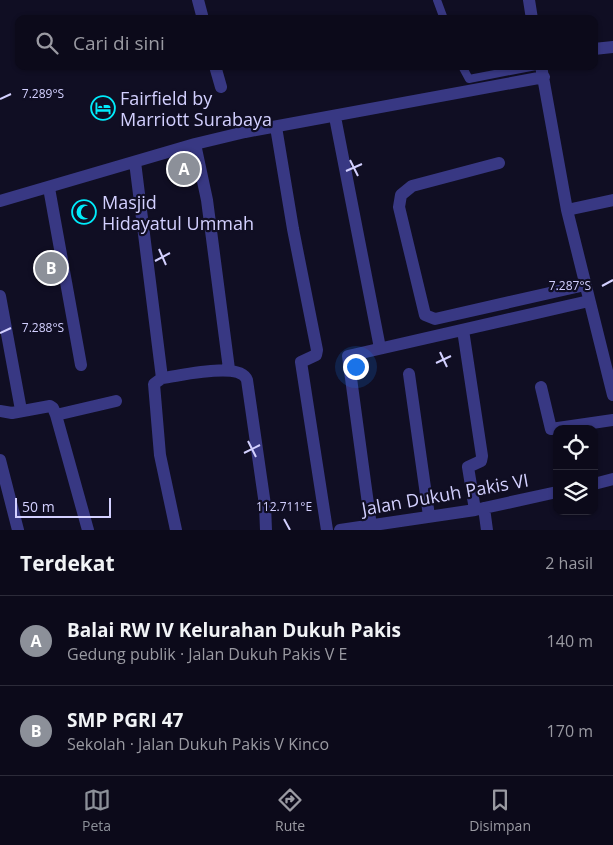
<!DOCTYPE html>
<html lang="id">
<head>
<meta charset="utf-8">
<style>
  body { margin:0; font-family:"Open Sans",sans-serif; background:#1a1827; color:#f1f3f6 }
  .controls { position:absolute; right:15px; bottom:15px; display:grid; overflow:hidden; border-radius:10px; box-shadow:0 1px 4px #0004 }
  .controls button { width:45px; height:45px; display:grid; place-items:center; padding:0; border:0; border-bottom:1px solid #2c2b39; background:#0c0a1a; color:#f1f3f6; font:25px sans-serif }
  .scale { position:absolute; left:15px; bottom:12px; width:96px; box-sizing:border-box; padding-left:5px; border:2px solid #d3d0ff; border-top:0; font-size:14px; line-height:18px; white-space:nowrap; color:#d3d0ff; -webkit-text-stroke:4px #100e23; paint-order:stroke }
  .you { position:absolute; left:355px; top:366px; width:18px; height:18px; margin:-12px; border:4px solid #fff; border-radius:50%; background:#1a73e8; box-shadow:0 0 0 8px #1a73e833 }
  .badge { display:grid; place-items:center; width:32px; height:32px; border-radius:50%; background:#8c9099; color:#fff; font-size:16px; font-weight:700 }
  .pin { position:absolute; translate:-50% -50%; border:2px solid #fff; box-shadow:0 1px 5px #0006 }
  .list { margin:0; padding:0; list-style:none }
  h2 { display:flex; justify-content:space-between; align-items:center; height:65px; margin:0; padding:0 20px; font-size:21px }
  h2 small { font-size:16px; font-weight:400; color:#9a9aa2 }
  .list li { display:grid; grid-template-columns:32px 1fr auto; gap:15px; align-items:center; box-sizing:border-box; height:90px; padding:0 20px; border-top:1px solid #2c2b39 }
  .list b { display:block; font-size:19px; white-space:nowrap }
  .list p { margin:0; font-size:16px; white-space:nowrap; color:#9a9aa2 }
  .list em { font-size:16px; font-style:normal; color:#9a9aa2 }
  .icon { flex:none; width:28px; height:28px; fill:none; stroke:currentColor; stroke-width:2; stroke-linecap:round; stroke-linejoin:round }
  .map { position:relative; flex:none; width:613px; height:530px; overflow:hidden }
  .search { position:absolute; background:#0c0a1a; box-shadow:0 1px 4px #0004; left:15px; right:15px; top:15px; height:55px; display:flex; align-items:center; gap:12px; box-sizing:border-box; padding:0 18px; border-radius:10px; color:#9a9aa2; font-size:19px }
  .sheet { height:245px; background:#0c0a1a }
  nav { display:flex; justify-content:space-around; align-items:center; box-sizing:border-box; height:70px; border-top:1px solid #2c2b39; background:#0c0a1a; font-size:14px; color:#9a9aa2 }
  nav a { display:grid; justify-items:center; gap:2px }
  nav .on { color:#8c9099 }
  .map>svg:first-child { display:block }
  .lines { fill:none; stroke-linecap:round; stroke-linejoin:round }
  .service { stroke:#383883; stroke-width:8 }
  .minor { stroke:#383883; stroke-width:12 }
  .ticks { fill:none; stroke:#d3d0ff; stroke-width:2 }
  .labels { text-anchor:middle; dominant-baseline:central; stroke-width:4.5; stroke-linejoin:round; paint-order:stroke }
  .poi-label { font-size:18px; fill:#d3d0ff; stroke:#100e23; text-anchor:start }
  .street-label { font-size:18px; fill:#d3d0ff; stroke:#100e23 }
  .ticks-label { font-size:12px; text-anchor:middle; fill:#d3d0ff; stroke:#100e23; stroke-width:4.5; stroke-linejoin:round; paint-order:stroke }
</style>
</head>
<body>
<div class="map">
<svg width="613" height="530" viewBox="0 0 613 530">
  <rect width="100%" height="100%" fill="#100e23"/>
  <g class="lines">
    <path class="service" d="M 437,0 L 444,19
      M 462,66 L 469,79 L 536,66"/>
    <path class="minor" d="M 198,0 L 203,19
      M 529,0 L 532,19
      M 594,49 L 613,47
      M 215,66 L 221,87
      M 541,66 L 567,210 L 613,395
      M 335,117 L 380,348
      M 276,127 L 293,229 L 317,350 L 316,355 L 301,362 L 327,530
      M 195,144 L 207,200 L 229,369
      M 135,162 L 162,378
      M 499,163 L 412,186 L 401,195 L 399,207 L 425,315 L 435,319 L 585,285
      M 49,188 L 81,365
      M 0,201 L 195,144 L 245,132 L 544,77
      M 567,210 L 613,200
      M 0,296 L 21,410
      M 463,330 L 482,456 L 481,461 L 468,467 L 475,510
      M 409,374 L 429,516
      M 541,387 L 551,429 L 613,420
      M 0,411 L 12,413 L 50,406 L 53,408 L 56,415 L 116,401
      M 56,415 L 88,530
      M 0,460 L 18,530
      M 594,484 L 613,479
      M 484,508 L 487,530
      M 371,526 L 348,356 L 589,301
      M 176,530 L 160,455 L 154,384 L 162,378 C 180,376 240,361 247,380 L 265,505 L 266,530
      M 340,530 L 475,510 L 557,492"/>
  </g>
  <path class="ticks" d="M 0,99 L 11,94M 350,160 L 358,176M 346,171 L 362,164M 159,249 L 166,265M 155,261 L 170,253M 602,286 L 613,280M 0,333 L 11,328M 440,352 L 447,367M 436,363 L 451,356M 248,441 L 256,457M 244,453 L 260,445M 284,519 L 290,530"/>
  <defs>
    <g id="hotel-ring" transform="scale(1.25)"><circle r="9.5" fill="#100e23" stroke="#00ecfb" stroke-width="1.5"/><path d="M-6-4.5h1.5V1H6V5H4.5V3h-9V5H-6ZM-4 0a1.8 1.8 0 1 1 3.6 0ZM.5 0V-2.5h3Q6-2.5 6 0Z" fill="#00ecfb"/></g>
    <g id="mosque-ring" transform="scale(1.25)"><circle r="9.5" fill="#100e23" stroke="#00ecfb" stroke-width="1.5"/><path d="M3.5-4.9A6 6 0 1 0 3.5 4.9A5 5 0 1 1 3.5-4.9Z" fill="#00ecfb"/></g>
  </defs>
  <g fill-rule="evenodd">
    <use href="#hotel-ring" x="103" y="108"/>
    <use href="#mosque-ring" x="84" y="212"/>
  </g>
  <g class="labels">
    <g class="poi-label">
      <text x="120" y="98">Fairfield by<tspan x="120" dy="21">Marriott Surabaya</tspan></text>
      <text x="102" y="202">Masjid<tspan x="102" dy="21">Hidayatul Ummah</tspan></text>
    </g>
    <g class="street-label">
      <text transform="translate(445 494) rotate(-10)">Jalan Dukuh Pakis VI</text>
    </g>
  </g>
  <g class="ticks-label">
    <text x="43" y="98">7.289°S</text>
    <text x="570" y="290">7.287°S</text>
    <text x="43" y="332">7.288°S</text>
    <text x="284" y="511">112.711°E</text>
  </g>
</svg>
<div class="controls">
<button><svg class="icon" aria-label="locate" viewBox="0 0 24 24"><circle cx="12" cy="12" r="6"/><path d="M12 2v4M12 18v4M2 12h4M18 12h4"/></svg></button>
<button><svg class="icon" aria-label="layers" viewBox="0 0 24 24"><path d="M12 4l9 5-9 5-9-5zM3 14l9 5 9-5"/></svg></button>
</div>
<div class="scale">50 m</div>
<div class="you"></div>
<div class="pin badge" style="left:184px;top:169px">A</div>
<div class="pin badge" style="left:51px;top:268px">B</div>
<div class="search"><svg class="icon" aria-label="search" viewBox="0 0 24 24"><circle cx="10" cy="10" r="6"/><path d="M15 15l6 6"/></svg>Cari di sini</div>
</div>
<section class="sheet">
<h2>Terdekat<small>2 hasil</small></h2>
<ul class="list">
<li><span class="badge">A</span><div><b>Balai RW IV Kelurahan Dukuh Pakis</b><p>Gedung publik · Jalan Dukuh Pakis V E</p></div><em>140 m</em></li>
<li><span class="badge">B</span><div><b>SMP PGRI 47</b><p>Sekolah · Jalan Dukuh Pakis V Kinco</p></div><em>170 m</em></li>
</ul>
</section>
<nav>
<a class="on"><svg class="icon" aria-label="map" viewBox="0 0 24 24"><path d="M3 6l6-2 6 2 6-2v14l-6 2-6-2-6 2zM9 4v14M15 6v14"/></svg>Peta</a>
<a><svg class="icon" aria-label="directions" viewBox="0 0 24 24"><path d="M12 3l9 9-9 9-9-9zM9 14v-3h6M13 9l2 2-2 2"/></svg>Rute</a>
<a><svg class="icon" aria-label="saved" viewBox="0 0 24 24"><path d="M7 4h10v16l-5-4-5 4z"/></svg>Disimpan</a>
</nav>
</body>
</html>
